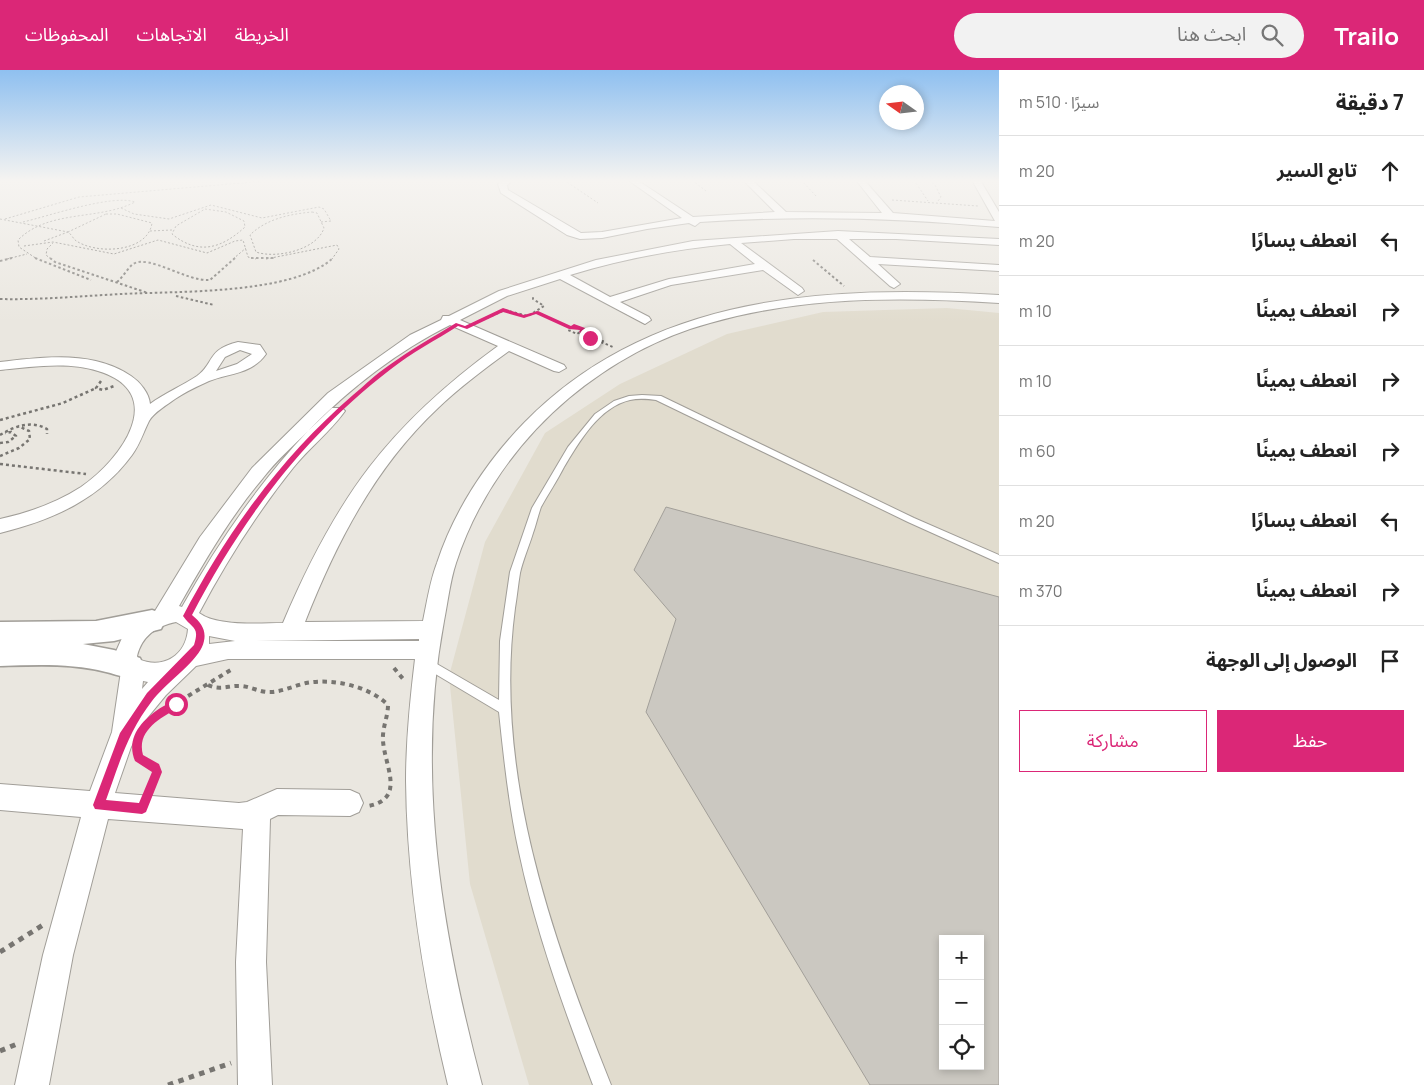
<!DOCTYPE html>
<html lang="ar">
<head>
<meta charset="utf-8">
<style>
  body { margin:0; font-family:Manrope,"Noto Sans Arabic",sans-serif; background:#f2f2f2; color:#222; direction:rtl }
  .controls { position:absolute; right:15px; bottom:15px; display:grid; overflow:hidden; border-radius:0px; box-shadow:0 2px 8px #0003 }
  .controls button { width:45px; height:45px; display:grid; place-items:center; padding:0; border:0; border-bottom:1px solid #e0e0e0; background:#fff; color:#222; font:25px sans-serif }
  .compass { position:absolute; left:879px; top:15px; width:45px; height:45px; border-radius:50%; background:#fff; box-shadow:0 2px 8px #0003; rotate:284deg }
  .stop { position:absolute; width:15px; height:15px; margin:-11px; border:4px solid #db2777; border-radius:50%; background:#fff }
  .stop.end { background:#db2777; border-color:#fff; box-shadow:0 1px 5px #0008 }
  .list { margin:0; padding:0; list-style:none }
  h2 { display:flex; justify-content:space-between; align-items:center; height:65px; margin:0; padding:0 20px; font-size:21px }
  h2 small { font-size:16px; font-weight:400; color:#767676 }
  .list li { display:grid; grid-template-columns:32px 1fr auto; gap:15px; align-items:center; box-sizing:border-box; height:70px; padding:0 20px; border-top:1px solid #e0e0e0 }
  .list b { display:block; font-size:19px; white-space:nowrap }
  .list em { font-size:16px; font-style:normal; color:#767676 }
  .actions { display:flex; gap:10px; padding:15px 20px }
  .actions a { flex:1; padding:11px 0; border:1px solid #db2777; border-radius:0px; text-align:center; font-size:18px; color:#db2777 }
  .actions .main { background:#db2777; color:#fff }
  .icon { flex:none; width:28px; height:28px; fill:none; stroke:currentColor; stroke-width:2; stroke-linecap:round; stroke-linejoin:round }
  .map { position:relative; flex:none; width:999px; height:1015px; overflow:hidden; direction:ltr }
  header { display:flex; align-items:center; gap:30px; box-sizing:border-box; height:70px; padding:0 25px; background:#db2777; color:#fff }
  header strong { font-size:24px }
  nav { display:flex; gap:28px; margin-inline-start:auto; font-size:18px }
  .search { width:350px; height:45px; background:#f2f2f2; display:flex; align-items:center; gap:12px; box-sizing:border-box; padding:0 18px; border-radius:28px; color:#767676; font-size:19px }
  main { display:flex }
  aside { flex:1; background:#fff }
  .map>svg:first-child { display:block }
  .built { fill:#e1dcce; fill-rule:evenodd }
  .building { fill:#cbc8c1; stroke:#a29f99; fill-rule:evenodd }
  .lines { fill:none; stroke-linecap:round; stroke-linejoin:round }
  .service-casing { stroke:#a19e98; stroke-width:2 }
  .minor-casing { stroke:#a19e98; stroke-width:2 }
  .tertiary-casing { stroke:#a19e98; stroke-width:3 }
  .path-far4 { stroke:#777571; stroke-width:1; stroke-dasharray:2 2; stroke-linecap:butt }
  .path-far3 { stroke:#777571; stroke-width:2; stroke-dasharray:2.5 2.5; stroke-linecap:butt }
  .path-far2 { stroke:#777571; stroke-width:2.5; stroke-dasharray:3 3; stroke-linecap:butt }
  .path-far1 { stroke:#777571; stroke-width:4; stroke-dasharray:4.5 4.5; stroke-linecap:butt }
  .path { stroke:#777571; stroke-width:5; stroke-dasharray:5.5 5.5; stroke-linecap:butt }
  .service { fill:#fff; fill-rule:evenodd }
  .minor { fill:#fff; fill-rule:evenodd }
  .tertiary { fill:#fff; fill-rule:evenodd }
  .route { fill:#db2777 }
</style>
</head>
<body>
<header>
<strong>Trailo</strong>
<div class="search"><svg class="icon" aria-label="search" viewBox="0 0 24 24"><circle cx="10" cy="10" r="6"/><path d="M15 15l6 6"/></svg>ابحث هنا</div>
<nav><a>الخريطة</a><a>الاتجاهات</a><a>المحفوظات</a></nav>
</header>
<main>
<aside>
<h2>7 دقيقة<small>سيرًا · 510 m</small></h2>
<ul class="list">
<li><svg class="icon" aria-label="ahead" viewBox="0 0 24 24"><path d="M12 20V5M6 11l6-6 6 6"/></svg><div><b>تابع السير</b></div><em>20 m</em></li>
<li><svg class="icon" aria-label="left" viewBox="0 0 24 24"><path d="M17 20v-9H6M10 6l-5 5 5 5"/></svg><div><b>انعطف يسارًا</b></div><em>20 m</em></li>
<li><svg class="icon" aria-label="right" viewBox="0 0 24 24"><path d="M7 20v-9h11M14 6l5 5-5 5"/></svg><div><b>انعطف يمينًا</b></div><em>10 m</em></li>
<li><svg class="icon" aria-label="right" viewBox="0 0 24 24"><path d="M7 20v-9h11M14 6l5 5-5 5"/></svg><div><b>انعطف يمينًا</b></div><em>10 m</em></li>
<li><svg class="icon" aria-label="right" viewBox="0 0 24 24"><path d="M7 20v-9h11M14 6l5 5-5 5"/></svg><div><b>انعطف يمينًا</b></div><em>60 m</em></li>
<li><svg class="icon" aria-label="left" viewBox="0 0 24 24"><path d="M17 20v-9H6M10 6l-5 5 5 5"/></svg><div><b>انعطف يسارًا</b></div><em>20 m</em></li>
<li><svg class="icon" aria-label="right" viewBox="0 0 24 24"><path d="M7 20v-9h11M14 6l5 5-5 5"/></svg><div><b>انعطف يمينًا</b></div><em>370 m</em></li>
<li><svg class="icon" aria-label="arrive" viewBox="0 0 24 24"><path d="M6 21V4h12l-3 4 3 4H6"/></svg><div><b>الوصول إلى الوجهة</b></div></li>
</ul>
<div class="actions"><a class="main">حفظ</a><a>مشاركة</a></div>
</aside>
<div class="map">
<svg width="999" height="1015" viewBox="0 0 999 1015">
  <rect width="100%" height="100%" fill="#eae7e0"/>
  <path class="built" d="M 947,238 L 999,243 L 999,1015 L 529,1015 L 470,814 L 449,606 L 485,472 L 545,363 L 620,314 L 727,264 L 823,242 ZM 943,869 L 980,869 L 980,996 L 943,996 Z"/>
  <path class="building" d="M 666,437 L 999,527 L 999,1015 L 870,1015 L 646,642 L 676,549 L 634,500 ZM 943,869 L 980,869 L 980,996 L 943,996 Z"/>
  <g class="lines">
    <g class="service-casing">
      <path id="service" d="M 642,325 L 661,326 L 914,448 L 999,485 L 999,493 L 908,452 L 656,330 C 648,329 639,328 630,330 C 599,337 579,372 564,397 C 557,411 548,424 541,437 C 538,445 536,455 533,463 C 529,476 523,490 520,503 C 518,515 517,526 515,538 C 493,702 551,865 611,1015 L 593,1015 C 564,939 536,862 519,782 C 509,736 504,690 499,642 L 422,596 L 420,593 L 422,590 L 426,588 L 430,590 L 499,630 L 500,571 L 510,502 L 532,438 L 568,377 L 595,344 L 614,331 L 629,326 Z"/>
    </g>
    <g class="minor-casing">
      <path id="minor" d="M 503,110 L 513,110 L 507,115 L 508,120 L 581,163 L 602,162 L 682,148 L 628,110 L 637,110 L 693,147 L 775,142 L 743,110 L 752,110 L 786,142 L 882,143 L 856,110 L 864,110 L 893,143 L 995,151 L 972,110 L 980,110 L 999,142 L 999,157 C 899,148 800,145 700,152 L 695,156 L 689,153 L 647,159 L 602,168 L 580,169 L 567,165 L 501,123 L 498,114 Z
        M 838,161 L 999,169 L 999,175 L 896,169 L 849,169 L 870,187 L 999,195 L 999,201 L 878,194 L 900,214 L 894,218 L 890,216 L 837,169 L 794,169 L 741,173 L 802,218 L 804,221 L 798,225 L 763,200 L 671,215 L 620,232 L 649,247 L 651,250 L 645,254 L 560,209 L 507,226 L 460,250 L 564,295 L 566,298 L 559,302 L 554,301 L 509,281 C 484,299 460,317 438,338 C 375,397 336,473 305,552 L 423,551 C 427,532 430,511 437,493 C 454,441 486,392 524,353 C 651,223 829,215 999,225 L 999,233 C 902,227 804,226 710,253 C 658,267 610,294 569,328 C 518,371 477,428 456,493 C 450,511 448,531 444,551 C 415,706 442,864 482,1015 L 448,1015 C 424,915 407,814 406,711 C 406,670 410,630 415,589 L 228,589 L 196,596 L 166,625 L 143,653 L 131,677 L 115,723 L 239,733 L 247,732 L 277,719 L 350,720 L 359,724 L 363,733 L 359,742 L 350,746 L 278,745 L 270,749 L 266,892 L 272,1015 L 238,1015 L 236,892 L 243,759 L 108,749 L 73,885 L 49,1015 L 15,1015 L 43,885 L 81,747 L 0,740 L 0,714 L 90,721 L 112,662 L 121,601 L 114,586 L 126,559 L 136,550 L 155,541 L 200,467 L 252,398 L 328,323 L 410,265 L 441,250 L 443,246 L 449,246 L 499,221 L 596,190 L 693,171 ZM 730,174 L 755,194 L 669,209 L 610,227 L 570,205 C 622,189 676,179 730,174 ZM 450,255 L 498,276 C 388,356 336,428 283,553 C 260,553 218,557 199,543 C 226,492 257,443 293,398 C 309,378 330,362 345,341 L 342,338 L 332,338 L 309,360 C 350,318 398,281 450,255 ZM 308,361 C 258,414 218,473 182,537 L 179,536 C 204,492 230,447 263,408 C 276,391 293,376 308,361 ZM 176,552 L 188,559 C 186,585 164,600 138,589 L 137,586 C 142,566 156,556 176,552 ZM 209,566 L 235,571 L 209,574 ZM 419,569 L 419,571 L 256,571 ZM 143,611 L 148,612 L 142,619 Z
        M 238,272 L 260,275 L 266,284 C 252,304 230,303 209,311 C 198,316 185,322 175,329 C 168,334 153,343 149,351 C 143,363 140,374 132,385 C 99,430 52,450 0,463 L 0,449 C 28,443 56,433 81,417 C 121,390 170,323 98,301 C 67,291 32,297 0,300 L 0,292 C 43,287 93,280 131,306 C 140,312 149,323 150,334 C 165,323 182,316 197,306 C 215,293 206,280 238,272 ZM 240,280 L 252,284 L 237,294 L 216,301 L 225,287 Z"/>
    </g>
    <g class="tertiary-casing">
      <path id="tertiary" d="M 152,540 L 161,543 L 165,551 L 161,559 L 114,571 L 83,574 L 114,580 L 140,588 L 144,597 L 140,606 C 127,610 119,605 106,602 C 71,593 35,595 0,596 L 0,552 L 96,551 Z"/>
    </g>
    <path class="path-far4" d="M 564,110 L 598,133
      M 692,110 L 706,121
      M 801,110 L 816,126
      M 914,110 L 928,131
      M 929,110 L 935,115 L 941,127 L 938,131
      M 892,130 L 978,136
      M 121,138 L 134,144 L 169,149 L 211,135 L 262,148 L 319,137 L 324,139 L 331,151 L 321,152
      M 205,139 L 226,142 L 244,151 L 245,157 C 222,178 199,186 172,164 L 176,156 Z
      M 312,142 L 317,143 L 324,158 C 317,180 276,189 256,182 L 250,165 C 266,149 290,144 312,142 Z
      M 106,144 L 117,144 L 152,153 C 148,183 95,185 75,170 C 73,168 71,164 68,162 Z
      M 0,149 L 68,162
      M 5,149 L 79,127 L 276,110
      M 23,152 C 49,146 112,124 135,132 C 98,151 49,139 18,170 L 19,177 L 37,189
      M 150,161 L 172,160
      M 44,171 L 68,162
      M 24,176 L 53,172 L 114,184 L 158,170 L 207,183 L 235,171 L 243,170 L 248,187 L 256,189
      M 7,189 L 27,184
      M 51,189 L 46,185 L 47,179 L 53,173
      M 233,189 L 246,178
      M 266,189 L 337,175 L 339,179 L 332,189"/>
    <path class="path-far3" d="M 35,188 L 91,210
      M 50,188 L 55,192 L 148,223
      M 251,188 L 274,188
      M 813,190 L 844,216
      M 0,191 L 12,188
      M 117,212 C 123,207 127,199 133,194 C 149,184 187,212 210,210 L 235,188
      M 176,226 L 214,235
      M 0,229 C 41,230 81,226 122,224 C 175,221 293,225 333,188
      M 536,242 L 571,258
      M 482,250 L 505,240 L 528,246 L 544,236 L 533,229 L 533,226
      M 573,256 L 583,260 L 577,264 L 568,260 Z
      M 594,266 L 603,270 L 603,271 L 599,272 L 590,268 Z
      M 601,272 L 613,277"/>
    <path class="path-far2" d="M 101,311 L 96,318 L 103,320 L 114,316
      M 0,350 L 63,333 L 96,318
      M 0,365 C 15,356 31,350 47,359 L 47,364
      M 0,373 L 8,372 L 16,366 L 11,362 L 5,363
      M 0,386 L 19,378 L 30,369 L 29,361 L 18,356
      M 0,394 L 86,404"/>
    <path class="path-far1" d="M 394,598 L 404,610
      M 208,615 C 220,621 229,615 242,616 C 252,617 261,623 272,622 C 283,621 294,616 306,613 C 332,608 369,616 388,635 C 388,647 382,658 383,671 C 385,697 406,729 368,736
      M 165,640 L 234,598
      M 137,682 L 139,688 L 156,698 L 157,702 L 150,719"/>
    <path class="path" d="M 0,882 L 43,855
      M 0,981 L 17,974
      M 168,1015 L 231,993"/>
    <use href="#service" class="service"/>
    <use href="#minor" class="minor"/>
    <use href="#tertiary" class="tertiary"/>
  </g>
  <linearGradient id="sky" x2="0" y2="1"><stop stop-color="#8fc0f0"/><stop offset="0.44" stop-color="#f6f4f1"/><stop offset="1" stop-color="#f6f4f1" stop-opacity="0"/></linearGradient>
  <rect width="999" height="252" fill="url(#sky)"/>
  <path class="route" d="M 503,238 L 524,245 L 538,241 L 571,256 L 574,254 L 585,258 L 584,261 L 594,266 L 588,269 L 579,262 L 580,260 L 569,259 L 536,244 L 524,248 L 503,242 L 467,259 L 458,256 C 436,270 411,283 391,299 C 305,365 242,449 192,545 C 203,554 208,563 202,577 C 195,593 164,615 152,631 C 128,662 119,694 106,730 L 139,733 L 152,702 L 135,691 C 125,667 143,649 162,637 C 168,634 173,629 180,631 L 180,637 C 162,647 136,660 143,685 L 159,694 L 162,702 L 146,742 L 142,744 L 95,739 L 93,735 L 120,663 L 147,623 L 194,575 C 200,556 192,559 183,546 C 227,462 281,387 353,325 C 365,315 376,304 388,296 C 410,280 433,267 456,253 L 465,256 Z"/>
</svg>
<div class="controls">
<button>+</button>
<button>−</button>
<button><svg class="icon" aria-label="locate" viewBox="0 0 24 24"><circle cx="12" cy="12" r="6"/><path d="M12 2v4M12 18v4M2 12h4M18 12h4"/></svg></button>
</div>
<svg class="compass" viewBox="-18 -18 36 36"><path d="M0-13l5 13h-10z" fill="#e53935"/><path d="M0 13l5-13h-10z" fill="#767676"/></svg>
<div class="stop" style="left:176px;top:634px"></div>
<div class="stop end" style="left:590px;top:268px"></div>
</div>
</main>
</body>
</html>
